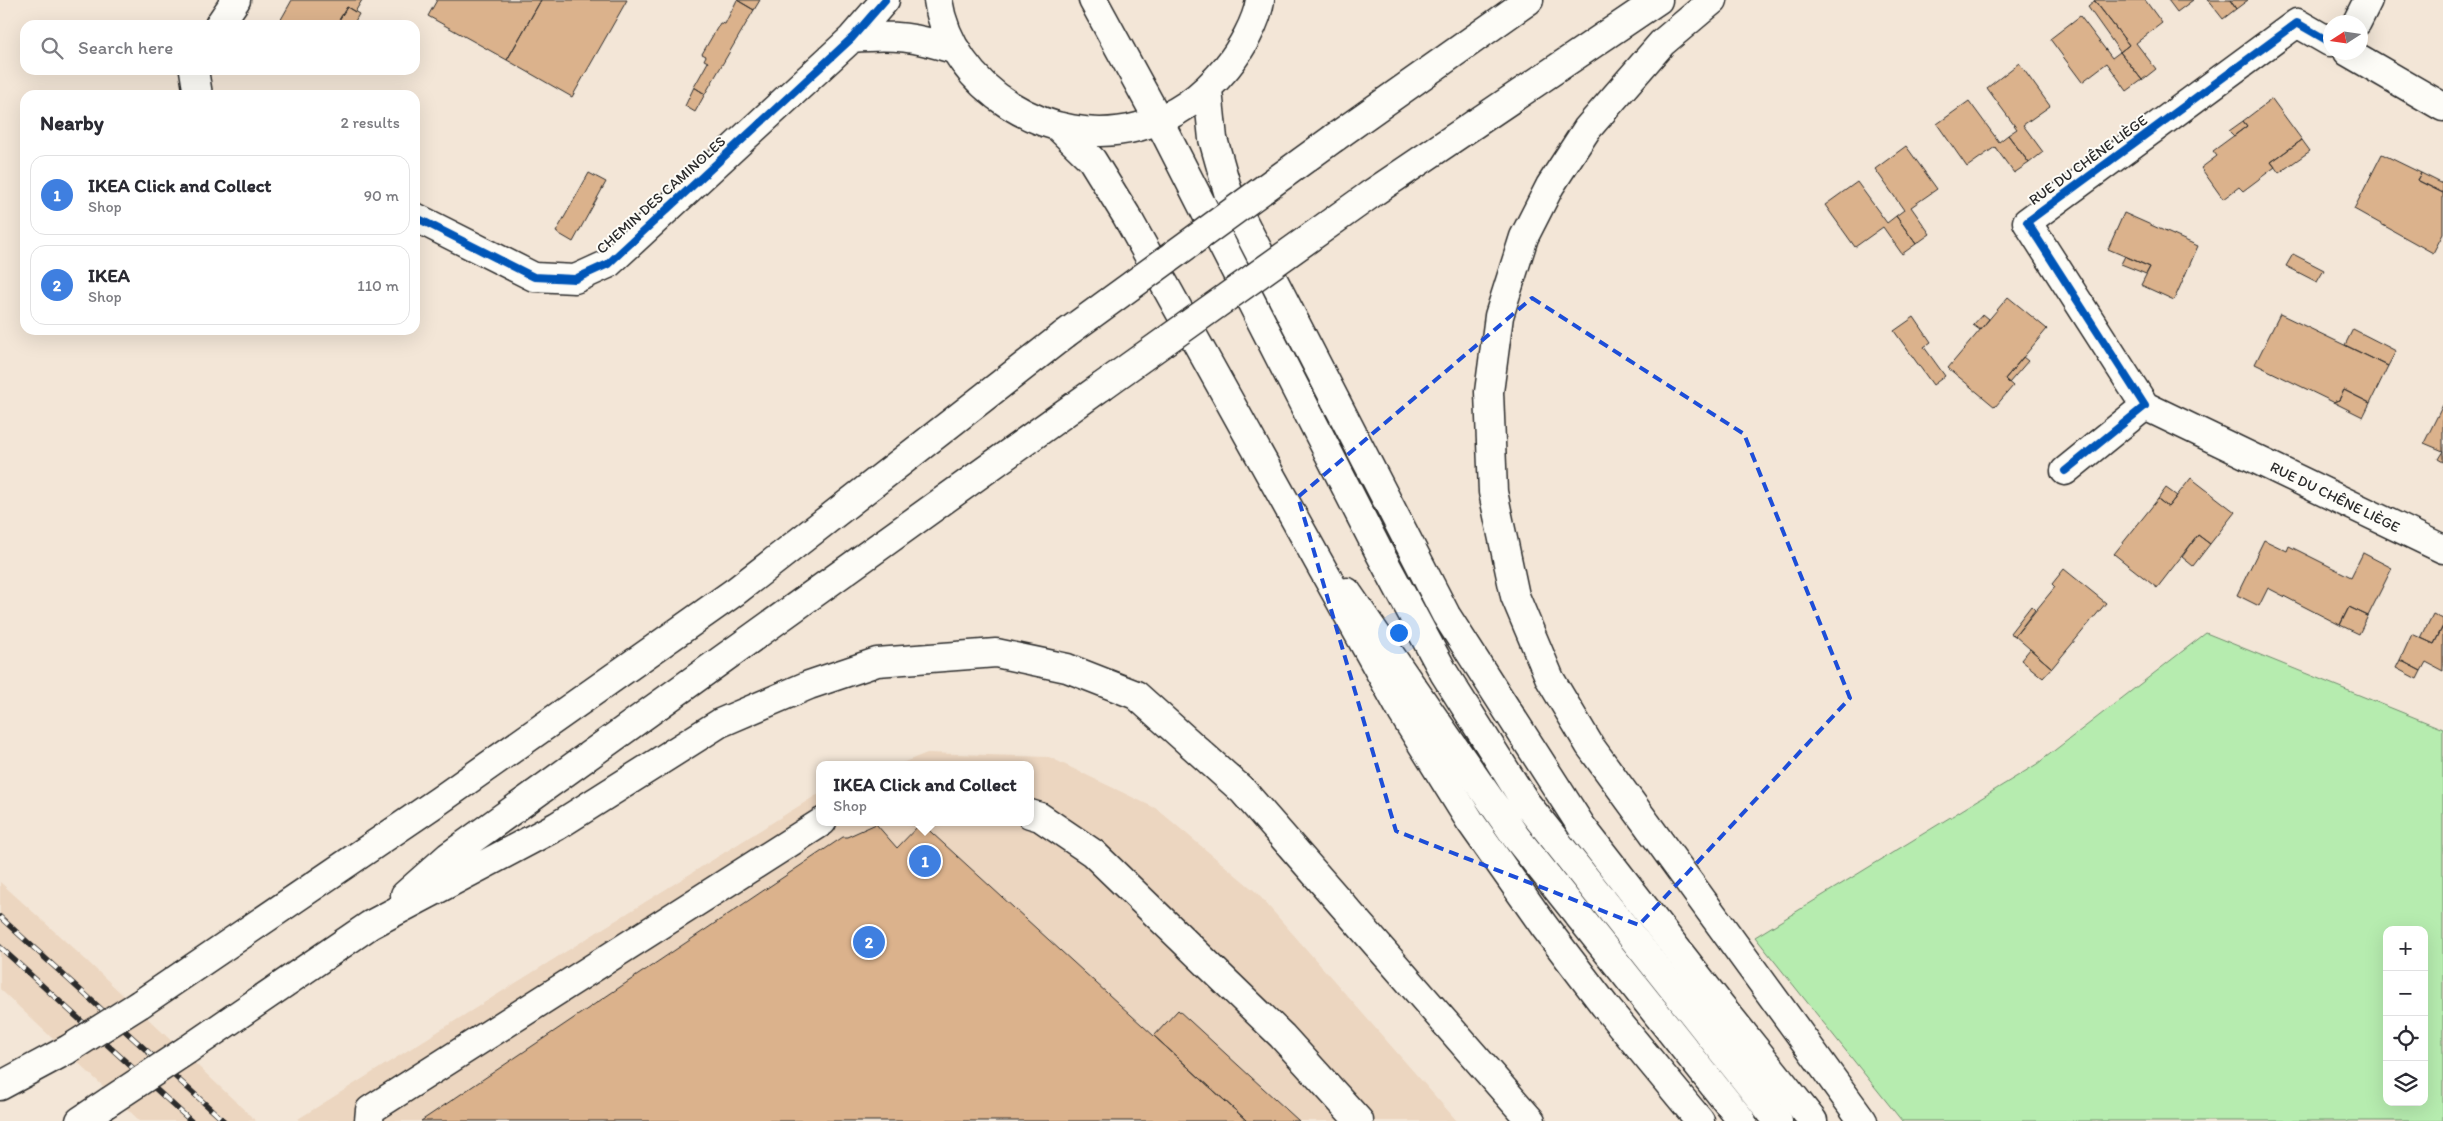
<!DOCTYPE html>
<html lang="en">
<head>
<meta charset="utf-8">
<style>
  body { margin:0; font-family:Itim,sans-serif; background:#f2f2f3; color:#2b2b33 }
  .controls { position:absolute; right:15px; bottom:15px; display:grid; overflow:hidden; border-radius:10px; box-shadow:0 5px 20px #0002 }
  .controls button { width:45px; height:45px; display:grid; place-items:center; padding:0; border:0; border-bottom:1px solid #e1e1e2; background:#fff; color:#2b2b33; font:25px sans-serif }
  .compass { position:absolute; left:2323px; top:15px; width:45px; height:45px; border-radius:50%; background:#fff; box-shadow:0 5px 20px #0002; rotate:258deg }
  .you { position:absolute; left:1398px; top:632px; width:18px; height:18px; margin:-12px; border:4px solid #fff; border-radius:50%; background:#1a73e8; box-shadow:0 0 0 8px #1a73e833 }
  .badge { display:grid; place-items:center; width:32px; height:32px; border-radius:50%; background:#0b8043; color:#fff; font-size:16px; font-weight:700 }
  .pin { position:absolute; translate:-50% -50%; border:2px solid #fff; box-shadow:0 1px 5px #0006 }
  .popup { position:absolute; left:816px; top:761px; width:218px; height:65px; box-sizing:border-box; display:grid; place-content:center; border-radius:10px; background:#fff; filter:drop-shadow(0 1px 4px #0005); font-size:16px; white-space:nowrap; color:#7c7c81 }
  .popup b { font-size:19px; color:#2b2b33 }
  .popup::after { content:''; position:absolute; left:50%; top:100%; margin-left:-10px; border:10px solid transparent; border-top-color:#fff }
  .list { margin:0; padding:0; list-style:none }
  h2 { display:flex; justify-content:space-between; align-items:center; height:65px; margin:0; padding:0 20px; font-size:21px }
  h2 small { font-size:16px; font-weight:400; color:#7c7c81 }
  .list li { display:grid; grid-template-columns:32px 1fr auto; gap:15px; align-items:center; box-sizing:border-box; height:80px; margin:0 10px 10px; padding:0 10px; border:1px solid #e1e1e2; border-radius:15px }
  .list b { display:block; font-size:19px; white-space:nowrap }
  .list p { margin:0; font-size:16px; white-space:nowrap; color:#7c7c81 }
  .list em { font-size:16px; font-style:normal; color:#7c7c81 }
  .icon { flex:none; width:28px; height:28px; fill:none; stroke:currentColor; stroke-width:2; stroke-linecap:round; stroke-linejoin:round }
  .map { position:relative; flex:none; width:2443px; height:1121px; overflow:hidden }
  .search { position:absolute; background:#fff; box-shadow:0 5px 20px #0002; left:20px; top:20px; width:400px; height:55px; display:flex; align-items:center; gap:12px; box-sizing:border-box; padding:0 18px; border-radius:15px; color:#7c7c81; font-size:19px }
  .panel { position:absolute; background:#fff; box-shadow:0 5px 20px #0002; left:20px; top:90px; width:400px; height:245px; border-radius:15px }
  .map>svg:first-child { display:block }
  .built { fill:#ecd6c0 }
  .green { fill:#b6ecaf; stroke:#708c6d; fill-rule:evenodd }
  .building { fill:#dbb28c; stroke:#2b2b2b }
  .lines { fill:none; stroke-linecap:round; stroke-linejoin:round }
  .minor-casing { stroke:#2b2b2b; stroke-width:31 }
  .major-casing { stroke:#2b2b2b; stroke-width:31 }
  .highway-casing { stroke:#2b2b2b; stroke-width:31 }
  .minor { stroke:#fdfcf7; stroke-width:28 }
  .major { stroke:#fdfcf7; stroke-width:28 }
  .highway { stroke:#fdfcf7; stroke-width:28 }
  .rail-casing { stroke:#2b2b2b; stroke-width:5.5 }
  .rail { stroke:#fdfcf7; stroke-width:4; stroke-dasharray:11; stroke-linecap:butt }
  .highway-bridge-casing { stroke:#2b2b2b; stroke-width:31; stroke-linecap:butt }
  .highway-bridge { stroke:#fdfcf7; stroke-width:28 }
  .cycleway-casing { stroke:#fdfcf7; stroke-width:11 }
  .cycleway { stroke:#0057b8; stroke-width:8 }
  .marked { fill:none; stroke:#1d4ed8; stroke-width:4; stroke-dasharray:10 6; stroke-linejoin:round }
  .labels { text-anchor:middle; dominant-baseline:central; stroke-width:4; stroke-linejoin:round; paint-order:stroke }
  .street-label { font-size:15px; fill:#2b2b2b; stroke:#fdfcf7 }
</style>
</head>
<body>
<div class="map">
<svg width="2443" height="1121" viewBox="0 0 2443 1121">
  <rect width="100%" height="100%" fill="#f3e6d7"/>
  <filter id="ink" filterUnits="userSpaceOnUse"><feTurbulence type="fractalNoise" baseFrequency=".02" numOctaves="2"/><feDisplacementMap in="SourceGraphic" scale="10" xChannelSelector="R" yChannelSelector="G"/><feConvolveMatrix kernelMatrix="1 2 1 2 8 2 1 2 1" color-interpolation-filters="sRGB"/></filter>
  <g filter="url(#ink)">
    <path class="built" d="M 927,753 L 1049,757 L 1157,809 L 1256,892 L 1457,1121 L 301,1121 L 298,1119 L 815,796 L 820,794 L 820,822 L 1030,822 L 1030,765 L 897,765 Z
      M 0,882 L 86,960 L 256,1121 L 140,1121 L 0,989 Z"/>
    <path class="green" d="M 2206,633 L 2443,729 L 2443,1121 L 1902,1121 L 1755,937 L 2037,764 ZM 2387,930 L 2424,930 L 2424,1102 L 2387,1102 Z"/>
    <path class="building" d="M 292,0 L 362,0 L 355,12 L 347,7 L 336,25 L 282,25 L 279,23 Z
      M 437,0 L 541,0 L 507,60 L 428,16 Z
      M 541,0 L 627,0 L 572,97 L 507,60 Z
      M 737,0 L 760,0 L 754,10 Z
      M 737,0 L 754,10 L 705,94 L 694,87 L 708,62 L 704,60 L 706,56 L 702,54 L 720,23 L 725,24 Z
      M 2094,0 L 2145,0 L 2162,23 L 2136,43 L 2156,69 L 2142,80 L 2120,52 L 2129,45 Z
      M 2168,0 L 2193,0 L 2177,12 Z
      M 2208,0 L 2230,0 L 2236,9 L 2223,19 Z
      M 2230,0 L 2248,0 L 2236,9 Z
      M 2095,1 L 2129,45 L 2120,52 L 2088,7 Z
      M 347,7 L 359,14 L 353,25 L 336,25 Z
      M 2080,16 L 2112,58 L 2120,52 L 2142,80 L 2127,91 L 2107,63 L 2082,82 L 2050,39 Z
      M 2019,63 L 2050,106 L 2023,125 L 2043,152 L 2029,163 L 2008,135 L 2017,129 L 1987,88 Z
      M 694,87 L 705,94 L 695,112 L 685,106 Z
      M 2272,99 L 2302,140 L 2271,162 L 2275,167 L 2243,191 L 2239,187 L 2223,199 L 2201,168 L 2217,156 L 2213,151 L 2247,126 L 2243,121 Z
      M 1969,101 L 1999,142 L 2008,135 L 2029,163 L 2014,173 L 1995,147 L 1967,167 L 1937,124 Z
      M 2243,121 L 2247,126 L 2234,136 L 2229,131 Z
      M 2302,140 L 2310,151 L 2279,173 L 2271,162 Z
      M 1906,146 L 1937,189 L 1911,207 L 1930,234 L 1916,244 L 1896,216 L 1904,210 L 1875,169 Z
      M 2382,154 L 2421,173 L 2417,180 L 2443,193 L 2443,234 L 2433,253 L 2354,209 Z
      M 589,173 L 606,182 L 573,242 L 556,232 Z
      M 2421,173 L 2443,184 L 2443,193 L 2417,180 Z
      M 1857,182 L 1887,223 L 1896,216 L 1916,244 L 1902,254 L 1883,227 L 1855,247 L 1825,205 Z
      M 2124,213 L 2198,246 L 2174,300 L 2141,285 L 2150,267 L 2108,249 Z
      M 2293,254 L 2324,270 L 2317,282 L 2286,266 Z
      M 2125,256 L 2150,267 L 2146,274 L 2121,264 Z
      M 2008,297 L 2047,329 L 2005,379 L 2013,386 L 1995,407 L 1948,368 Z
      M 1983,314 L 1989,319 L 1980,330 L 1973,325 Z
      M 2280,314 L 2388,366 L 2370,403 L 2344,390 L 2339,400 L 2333,402 L 2255,364 Z
      M 1914,317 L 1931,342 L 1924,347 L 1945,376 L 1933,385 L 1894,331 Z
      M 2353,329 L 2396,351 L 2388,366 L 2345,345 Z
      M 2023,357 L 2028,361 L 2009,383 L 2005,379 Z
      M 2344,390 L 2370,403 L 2363,417 L 2333,402 L 2339,400 Z
      M 2443,405 L 2443,462 L 2438,459 L 2443,451 L 2424,443 Z
      M 2191,478 L 2235,512 L 2210,544 L 2198,535 L 2157,588 L 2114,554 L 2158,499 L 2168,507 Z
      M 2166,488 L 2177,496 L 2168,507 L 2158,499 Z
      M 2198,535 L 2210,544 L 2193,566 L 2182,557 Z
      M 2264,540 L 2287,551 L 2289,546 L 2351,577 L 2363,553 L 2392,568 L 2368,616 L 2349,607 L 2340,625 L 2268,588 L 2259,606 L 2237,595 Z
      M 2064,569 L 2106,603 L 2052,668 L 2015,636 L 2055,587 L 2052,584 Z
      M 2031,606 L 2035,610 L 2015,636 L 2010,633 Z
      M 2349,607 L 2368,616 L 2359,634 L 2340,625 Z
      M 2433,614 L 2443,619 L 2443,626 L 2434,644 L 2421,638 Z
      M 2443,626 L 2443,671 L 2426,662 L 2421,671 L 2400,660 L 2412,634 L 2434,644 Z
      M 2030,649 L 2052,668 L 2043,678 L 2021,660 Z
      M 2400,660 L 2421,671 L 2417,679 L 2396,668 Z
      M 921,823 L 1247,1121 L 421,1121 L 843,837 L 847,837 L 876,824 L 897,848 Z
      M 1178,1010 L 1299,1121 L 1247,1121 L 1154,1036 Z"/>
    <g class="lines">
      <g class="minor-casing">
        <path id="minor" d="M 1093,0 L 1158,119 L 1378,550 L 1444,673 L 1526,803 L 1778,1121
          M 2357,22 L 2368,0
          M 219,25 L 236,0
          M 852,38 C 895,34 915,37 956,50
          M 2348,52 L 2443,107
          M 194,70 L 198,95
          M 415,217 L 534,277 L 575,279 L 608,264 L 852,38 L 885,0
          M 2145,406 L 2443,549
          M 2065,471 L 2145,406 L 2027,222 L 2297,23 L 2330,42
          M 1347,592 L 1516,837 L 1742,1121
          M 1030,814 L 1040,817 L 1093,853 L 1282,1036 L 1359,1121
          M 369,1121 L 370,1110 L 822,822"/>
      </g>
      <g class="major-casing">
        <path id="major" d="M 938,0 C 951,89 1051,150 1138,127 C 1176,117 1202,97 1227,67 C 1240,51 1257,22 1260,0
          M 1208,90 L 1213,139 L 1228,192 L 1446,615 L 1582,827 L 1717,1001 L 1813,1121
          M 1057,126 L 1092,160 L 1126,215 L 1402,712 L 1470,821 L 1544,926 L 1605,1006 L 1700,1121"/>
      </g>
      <g class="highway-casing">
        <path id="highway" d="M 1713,0 L 1662,43 L 1587,129 L 1550,186 L 1524,237 L 1499,316 L 1489,392 L 1493,492 L 1515,596 L 1550,679 L 1590,746 L 1863,1121
          M 1334,138 L 1529,0
          M 1371,194 L 1658,0
          M 405,895 L 449,856 L 1101,387
          M 140,1004 L 440,800 L 736,591 L 1065,334
          M 187,1050 L 370,925 L 557,826 L 720,723 L 809,685 L 877,662 L 996,653 L 1067,668 L 1136,695 L 1243,791 L 1531,1121
          M 0,1086 L 67,1050
          M 80,1121 L 110,1101"/>
      </g>
      <use href="#minor" class="minor"/>
      <use href="#major" class="major"/>
      <use href="#highway" class="highway"/>
      <g class="rail-casing">
        <path id="rail" d="M 0,917 L 224,1121
          M 0,947 L 191,1121"/>
      </g>
      <use href="#rail" class="rail"/>
      <g class="highway-bridge-casing">
        <path id="highway-bridge" d="M 1065,334 L 1334,138
          M 1101,387 L 1371,194
          M 67,1050 L 140,1004
          M 110,1101 L 187,1050"/>
      </g>
      <use href="#highway-bridge" class="highway-bridge"/>
      <g class="cycleway-casing">
        <path id="cycleway" d="M 415,217 L 534,277 L 575,279 L 608,264 L 852,38 L 885,0
          M 2065,471 L 2145,406 L 2027,222 L 2297,23 L 2330,42"/>
      </g>
      <use href="#cycleway" class="cycleway"/>
    </g>
  </g>
  <path class="marked" d="M 1532,298 L 1744,434 L 1850,698 L 1639,925 L 1396,831 L 1298,497 Z"/>
  <g class="labels">
    <g class="street-label">
      <text transform="translate(2088 160) rotate(-36)">RUE DU CHÊNE LIÈGE</text>
      <text transform="translate(661 195) rotate(-42)">CHEMIN DES CAMINOLES</text>
      <text transform="translate(2335 497) rotate(26)">RUE DU CHÊNE LIÈGE</text>
    </g>
  </g>
</svg>
<div class="controls">
<button>+</button>
<button>−</button>
<button><svg class="icon" aria-label="locate" viewBox="0 0 24 24"><circle cx="12" cy="12" r="6"/><path d="M12 2v4M12 18v4M2 12h4M18 12h4"/></svg></button>
<button><svg class="icon" aria-label="layers" viewBox="0 0 24 24"><path d="M12 4l9 5-9 5-9-5zM3 14l9 5 9-5"/></svg></button>
</div>
<svg class="compass" viewBox="-18 -18 36 36"><path d="M0-13l5 13h-10z" fill="#e53935"/><path d="M0 13l5-13h-10z" fill="#7c7c81"/></svg>
<div class="you"></div>
<div class="pin badge" style="left:925px;top:861px;background:#3f7fe0">1</div>
<div class="popup"><b>IKEA Click and Collect</b>Shop</div>
<div class="pin badge" style="left:869px;top:942px;background:#3f7fe0">2</div>
<div class="search"><svg class="icon" aria-label="search" viewBox="0 0 24 24"><circle cx="10" cy="10" r="6"/><path d="M15 15l6 6"/></svg>Search here</div>
<section class="panel">
<h2>Nearby<small>2 results</small></h2>
<ul class="list">
<li><span class="badge" style="background:#3f7fe0">1</span><div><b>IKEA Click and Collect</b><p>Shop</p></div><em>90 m</em></li>
<li><span class="badge" style="background:#3f7fe0">2</span><div><b>IKEA</b><p>Shop</p></div><em>110 m</em></li>
</ul>
</section>
</div>
</body>
</html>
